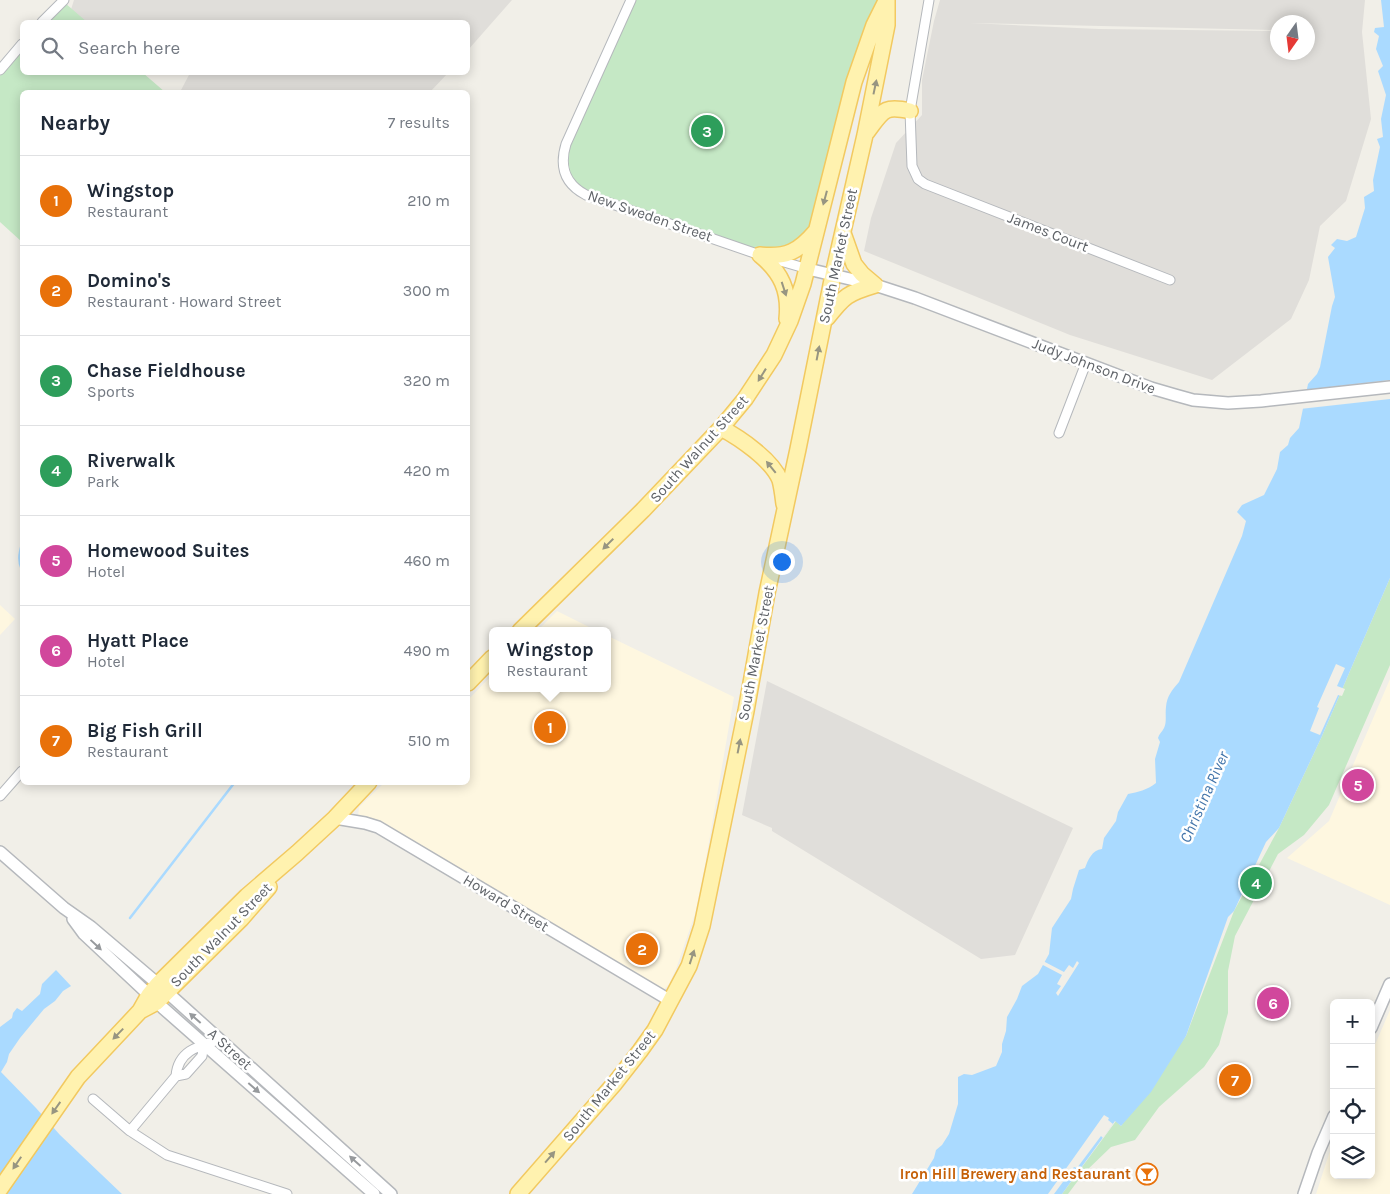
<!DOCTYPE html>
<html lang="en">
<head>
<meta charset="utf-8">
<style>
  body { margin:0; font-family:Karla,sans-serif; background:#f2f2f3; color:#1f2937 }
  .controls { position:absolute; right:15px; bottom:15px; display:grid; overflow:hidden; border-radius:8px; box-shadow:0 2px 12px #0003 }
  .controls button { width:45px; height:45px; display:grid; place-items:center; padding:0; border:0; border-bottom:1px solid #e0e1e3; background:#fff; color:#1f2937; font:25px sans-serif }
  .compass { position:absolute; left:1270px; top:15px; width:45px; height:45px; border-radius:50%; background:#fff; box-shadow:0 2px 12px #0003; rotate:194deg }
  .you { position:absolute; left:781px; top:561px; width:18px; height:18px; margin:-12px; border:4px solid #fff; border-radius:50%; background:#1a73e8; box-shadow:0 0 0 8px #1a73e833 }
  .badge { display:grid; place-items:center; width:32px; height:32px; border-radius:50%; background:#db2777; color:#fff; font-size:16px; font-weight:700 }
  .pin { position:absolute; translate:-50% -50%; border:2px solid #fff; box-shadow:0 1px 5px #0006 }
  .popup { position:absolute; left:489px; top:627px; width:122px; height:65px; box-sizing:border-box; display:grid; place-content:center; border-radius:8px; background:#fff; filter:drop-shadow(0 1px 4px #0005); font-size:16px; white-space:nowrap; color:#747a83 }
  .popup b { font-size:19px; color:#1f2937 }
  .popup::after { content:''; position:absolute; left:50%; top:100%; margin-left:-10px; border:10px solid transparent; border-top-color:#fff }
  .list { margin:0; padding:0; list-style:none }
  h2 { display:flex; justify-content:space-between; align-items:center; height:65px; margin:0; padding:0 20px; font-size:21px }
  h2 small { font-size:16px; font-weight:400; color:#747a83 }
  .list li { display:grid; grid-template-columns:32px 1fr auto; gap:15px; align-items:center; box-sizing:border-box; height:90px; padding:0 20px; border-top:1px solid #e0e1e3 }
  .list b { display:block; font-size:19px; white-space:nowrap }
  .list p { margin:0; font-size:16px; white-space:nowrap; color:#747a83 }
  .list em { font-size:16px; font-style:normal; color:#747a83 }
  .icon { flex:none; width:28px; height:28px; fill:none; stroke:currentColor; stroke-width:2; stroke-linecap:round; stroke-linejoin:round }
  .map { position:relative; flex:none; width:1390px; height:1194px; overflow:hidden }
  .search { position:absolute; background:#fff; box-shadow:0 2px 12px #0003; left:20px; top:20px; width:450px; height:55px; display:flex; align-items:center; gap:12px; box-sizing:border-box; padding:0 18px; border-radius:8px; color:#747a83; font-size:19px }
  .panel { position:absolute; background:#fff; box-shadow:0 2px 12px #0003; left:20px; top:90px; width:450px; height:695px; border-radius:8px }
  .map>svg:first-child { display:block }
  .commercial { fill:#fef7e0 }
  .industrial { fill:#e0deda; fill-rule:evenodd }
  .green { fill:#c5e8c5 }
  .water { fill:#aadaff }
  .pier { fill:#f1efe8 }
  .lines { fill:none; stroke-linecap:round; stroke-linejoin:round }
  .stream { stroke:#aadaff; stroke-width:2.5 }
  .minor-casing { stroke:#b5b8bc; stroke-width:11 }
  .tertiary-casing { stroke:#b5b8bc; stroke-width:14 }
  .primary-casing { stroke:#f2c960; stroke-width:18 }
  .minor { stroke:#fff; stroke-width:9 }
  .tertiary { stroke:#fff; stroke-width:11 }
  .primary { stroke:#fff2af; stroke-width:15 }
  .oneway { fill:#979581 }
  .oneway2 { fill:#979a9d }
  .labels { text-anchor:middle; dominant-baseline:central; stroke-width:5; stroke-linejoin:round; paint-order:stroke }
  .street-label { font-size:15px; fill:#5f6368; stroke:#fff }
  .food-label { font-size:15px; font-weight:bold; fill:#c56008; stroke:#fff; text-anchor:end }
  .water-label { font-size:16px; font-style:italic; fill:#4174aa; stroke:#fff }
</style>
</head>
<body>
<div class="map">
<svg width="1390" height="1194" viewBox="0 0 1390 1194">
  <rect width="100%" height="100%" fill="#f1efe8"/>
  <path class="commercial" d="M 0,605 L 15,619 L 0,635 Z
    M 557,611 L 597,631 L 537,631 Z
    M 608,636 L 734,697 L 705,865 L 695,914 L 676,969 L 669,984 L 655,999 L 381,834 L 369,829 L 357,827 L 359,807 L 384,783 L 468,782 L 468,700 L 492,675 L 492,688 L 608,688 Z
    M 1390,679 L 1390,905 L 1287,858 L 1329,821 Z
    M 1390,1010 L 1390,1194 L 1316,1194 L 1329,1154 L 1334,1142 L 1334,1175 L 1371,1175 L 1371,1054 Z"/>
  <path class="industrial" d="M 74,0 L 512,0 L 468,50 L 468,22 L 67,22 Z
    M 940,0 L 1365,0 L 1362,32 L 1371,119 L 1346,201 L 1320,226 L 1309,280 L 1291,319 L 1212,380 L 1070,335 L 864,251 L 871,218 L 896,143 L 922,115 L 922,80 L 934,21 ZM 1278,22 L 1308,22 L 1308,52 L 1278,52 L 1277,31 L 1099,29 L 970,23 L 1277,30 Z
    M 190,73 L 190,72 L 448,73 L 430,92 L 180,92 Z
    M 767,681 L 1073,828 L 1015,955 L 981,959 L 772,831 L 772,828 L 742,815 Z"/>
  <path class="green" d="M 631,0 L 886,0 L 817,230 L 776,256 L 586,195 L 569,181 L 562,159 Z
    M 65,3 L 87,22 L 48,22 Z
    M 22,51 L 22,72 L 143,73 L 165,92 L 22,92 L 22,242 L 0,222 L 0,76 Z
    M 1390,578 L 1390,665 L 1329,805 L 1304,835 L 1278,854 L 1235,936 L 1228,971 L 1228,1013 L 1219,1045 L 1204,1067 L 1159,1107 L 1135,1140 L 1111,1147 L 1083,1174 L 1068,1194 L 1062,1194 L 1116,1121 L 1121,1126 L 1186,1036 L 1234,911 L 1279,828 L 1322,736 Z"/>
  <path class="water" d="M 1381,0 L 1390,0 L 1390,578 L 1322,736 L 1279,828 L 1266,842 L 1234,911 L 1228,917 L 1186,1036 L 1151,1092 L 1121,1126 L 1115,1121 L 1062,1194 L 912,1194 L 934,1158 L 936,1150 L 942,1145 L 949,1134 L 958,1104 L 958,1077 L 964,1074 L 972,1075 L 996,1066 L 1002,1052 L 1002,1044 L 1006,1031 L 1007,1017 L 1017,999 L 1022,986 L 1038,974 L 1049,954 L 1052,928 L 1071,899 L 1073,889 L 1079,870 L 1085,868 C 1088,860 1092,850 1102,849 L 1104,838 L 1116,821 L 1118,812 L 1128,794 C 1138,792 1147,790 1156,783 L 1155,759 L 1160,742 L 1158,738 C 1159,734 1162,732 1164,728 C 1167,722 1165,714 1166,707 C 1167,696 1172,690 1179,682 L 1242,536 L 1246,521 L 1237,512 L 1242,505 L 1264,495 L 1277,469 L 1280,452 L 1288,445 L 1290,438 L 1299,428 L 1308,384 L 1317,374 L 1320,367 L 1332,306 L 1335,297 L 1328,257 L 1335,248 L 1331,245 L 1337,239 L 1347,241 L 1356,237 L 1365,208 L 1364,197 L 1374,191 L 1373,180 L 1380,147 L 1377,139 L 1383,137 L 1381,119 L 1386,95 L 1378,71 L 1383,66 L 1376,49 L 1379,36 L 1374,32 L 1375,28 L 1384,27 Z
    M 56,970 L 71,986 L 63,991 L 55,1001 L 44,1009 L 20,1038 L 9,1054 L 7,1062 L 1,1072 L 36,1108 L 60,1135 L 122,1194 L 0,1194 L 0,1027 L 12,1018 L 13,1013 L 17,1008 L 22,1011 L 40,994 L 42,984 Z"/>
  <path class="pier" d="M 1390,380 L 1390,399 L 1300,409 L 1305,390 Z
    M 1336,664 L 1345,668 L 1337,686 L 1345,689 L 1342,696 L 1338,695 L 1320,735 L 1310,731 L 1319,708 L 1317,707 Z
    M 1043,961 L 1064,972 L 1069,965 L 1073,968 L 1077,961 L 1079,963 L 1058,996 L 1056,993 L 1061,986 L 1057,984 L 1062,975 L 1041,964 Z
    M 1104,1115 L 1109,1118 L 1108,1120 L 1113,1124 L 1103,1138 L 1101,1136 L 1077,1168 L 1074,1167 L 1054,1194 L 1048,1194 Z"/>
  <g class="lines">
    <path class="stream" d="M 22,544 C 19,554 18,561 22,570
      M 130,918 L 235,782"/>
    <g class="minor-casing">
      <path id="minor" d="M 631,0 L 566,144 C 559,167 565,184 586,195 L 760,255 L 808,269
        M 929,0 L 910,111 L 912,166 L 918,179 L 925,184 L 1170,280
        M 42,22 L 64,0
        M 0,70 L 22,44
        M 1059,433 L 1086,363
        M 0,796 L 22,771
        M 176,1076 L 186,1074 L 202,1056 L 204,1044
        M 93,1099 L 130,1131 L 167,1155 L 287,1194
        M 130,1131 L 176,1076 C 178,1051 198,1046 219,1040"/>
    </g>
    <g class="tertiary-casing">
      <path id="tertiary" d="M 808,269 L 875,285 L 915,298 L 1151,388 L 1175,395 L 1193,400 L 1228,403 L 1261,401 L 1390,387
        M 335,818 L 365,823 L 378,827 L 671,1001
        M 0,852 L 64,908 L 91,927 L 158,984 L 391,1194
        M 73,919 L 84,934 L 163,1008 L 374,1194
        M 1371,1028 L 1390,984
        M 1304,1194 L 1318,1153 L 1334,1116"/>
    </g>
    <g class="primary-casing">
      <path id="primary" d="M 867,132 C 883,111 883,105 910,111
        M 843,233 L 854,264 L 862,274 L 875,285
        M 760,255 C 781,272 790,291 787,319
        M 760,255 C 787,258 799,251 816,231
        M 827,318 C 844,296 848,293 875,285
        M 721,428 C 740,438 772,460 780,480 C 782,487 783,496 784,504
        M 520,631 L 643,510 L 721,428 L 745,399 L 774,355 L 790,321 L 803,284 L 854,82 L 874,25 L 886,1
        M 468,683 L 492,658
        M 140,1011 L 157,1002 L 241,919 L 269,887
        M 0,1189 L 78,1077 L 140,1011 L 149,995 L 158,984 L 247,896 L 297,853 L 335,818 L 369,782
        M 518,1194 L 615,1083 L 640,1051 L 655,1030 L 689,966 L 702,926 L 746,711 L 767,593 L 798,449 L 833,275 L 865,135 L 887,25 L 887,0"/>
    </g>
    <use href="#minor" class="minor"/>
    <use href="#tertiary" class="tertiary"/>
    <use href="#primary" class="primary"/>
  </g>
  <defs><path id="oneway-solid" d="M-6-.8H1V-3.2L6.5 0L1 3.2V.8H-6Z" transform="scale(1.25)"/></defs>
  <g class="oneway">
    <use href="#oneway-solid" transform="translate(875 87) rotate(-78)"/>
    <use href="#oneway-solid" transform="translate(825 198) rotate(105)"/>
    <use href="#oneway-solid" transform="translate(784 289) rotate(72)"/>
    <use href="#oneway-solid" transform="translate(818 353) rotate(-79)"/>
    <use href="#oneway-solid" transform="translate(762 375) rotate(122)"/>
    <use href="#oneway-solid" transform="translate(771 467) rotate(-129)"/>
    <use href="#oneway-solid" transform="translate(608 544) rotate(135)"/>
    <use href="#oneway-solid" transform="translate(739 746) rotate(-79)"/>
    <use href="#oneway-solid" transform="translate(692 957) rotate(-72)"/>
    <use href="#oneway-solid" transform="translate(118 1034) rotate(134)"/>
    <use href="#oneway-solid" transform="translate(56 1108) rotate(125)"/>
    <use href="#oneway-solid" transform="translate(550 1157) rotate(-49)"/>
    <use href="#oneway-solid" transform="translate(17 1163) rotate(124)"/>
  </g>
  <g class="oneway2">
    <use href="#oneway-solid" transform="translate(96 945) rotate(43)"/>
    <use href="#oneway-solid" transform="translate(195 1018) rotate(-139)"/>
    <use href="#oneway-solid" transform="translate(254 1088) rotate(41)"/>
    <use href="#oneway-solid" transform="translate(355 1161) rotate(-138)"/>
  </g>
  <defs>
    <g id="bar-ring" transform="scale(1.125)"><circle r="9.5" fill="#fff" stroke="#e8710a" stroke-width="1.5"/><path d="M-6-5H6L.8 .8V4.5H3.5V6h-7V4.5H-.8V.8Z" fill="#e8710a"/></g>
  </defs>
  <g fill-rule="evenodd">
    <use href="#bar-ring" x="1147" y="1174"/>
  </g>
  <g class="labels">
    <g class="street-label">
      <text transform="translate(650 216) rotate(19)">New Sweden Street</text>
      <text transform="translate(1048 232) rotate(21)">James Court</text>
      <text transform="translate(838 256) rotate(-78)">South Market Street</text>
      <text transform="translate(1094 366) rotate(21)">Judy Johnson Drive</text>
      <text transform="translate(699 449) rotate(-48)">South Walnut Street</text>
      <text transform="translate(756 653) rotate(-79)">South Market Street</text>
      <text transform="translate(506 903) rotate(31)">Howard Street</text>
      <text transform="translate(221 935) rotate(-46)">South Walnut Street</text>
      <text transform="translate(230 1049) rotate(42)">A Street</text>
      <text transform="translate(609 1086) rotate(-51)">South Market Street</text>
    </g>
    <g class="food-label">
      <text x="1131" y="1174">Iron Hill Brewery and Restaurant</text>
    </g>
    <g class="water-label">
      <text transform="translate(1204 797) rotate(-66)">Christina River</text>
    </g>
  </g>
</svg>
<div class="controls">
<button>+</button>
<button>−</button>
<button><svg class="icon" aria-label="locate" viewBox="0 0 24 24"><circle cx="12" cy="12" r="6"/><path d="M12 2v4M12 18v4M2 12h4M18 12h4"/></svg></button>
<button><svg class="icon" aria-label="layers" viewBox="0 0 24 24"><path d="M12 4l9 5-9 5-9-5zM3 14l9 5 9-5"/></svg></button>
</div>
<svg class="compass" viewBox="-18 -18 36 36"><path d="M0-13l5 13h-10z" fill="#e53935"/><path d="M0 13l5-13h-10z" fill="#747a83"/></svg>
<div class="you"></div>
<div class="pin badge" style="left:550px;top:727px;background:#e8710a">1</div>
<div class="popup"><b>Wingstop</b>Restaurant</div>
<div class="pin badge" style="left:642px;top:949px;background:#e8710a">2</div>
<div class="pin badge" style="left:707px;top:131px;background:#2e9e5b">3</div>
<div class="pin badge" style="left:1256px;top:883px;background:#2e9e5b">4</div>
<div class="pin badge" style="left:1358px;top:785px;background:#d1479c">5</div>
<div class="pin badge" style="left:1273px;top:1003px;background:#d1479c">6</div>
<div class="pin badge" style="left:1235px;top:1080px;background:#e8710a">7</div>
<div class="search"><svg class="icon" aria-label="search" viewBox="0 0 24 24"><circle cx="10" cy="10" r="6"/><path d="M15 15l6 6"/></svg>Search here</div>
<section class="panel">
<h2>Nearby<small>7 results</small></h2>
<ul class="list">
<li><span class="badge" style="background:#e8710a">1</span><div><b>Wingstop</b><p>Restaurant</p></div><em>210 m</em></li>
<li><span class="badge" style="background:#e8710a">2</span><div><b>Domino's</b><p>Restaurant · Howard Street</p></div><em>300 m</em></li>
<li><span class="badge" style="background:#2e9e5b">3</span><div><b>Chase Fieldhouse</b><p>Sports</p></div><em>320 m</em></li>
<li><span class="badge" style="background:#2e9e5b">4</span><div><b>Riverwalk</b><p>Park</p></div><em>420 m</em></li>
<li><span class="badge" style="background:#d1479c">5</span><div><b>Homewood Suites</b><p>Hotel</p></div><em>460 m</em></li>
<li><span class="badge" style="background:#d1479c">6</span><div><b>Hyatt Place</b><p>Hotel</p></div><em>490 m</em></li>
<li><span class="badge" style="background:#e8710a">7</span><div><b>Big Fish Grill</b><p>Restaurant</p></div><em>510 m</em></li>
</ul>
</section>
</div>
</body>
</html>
